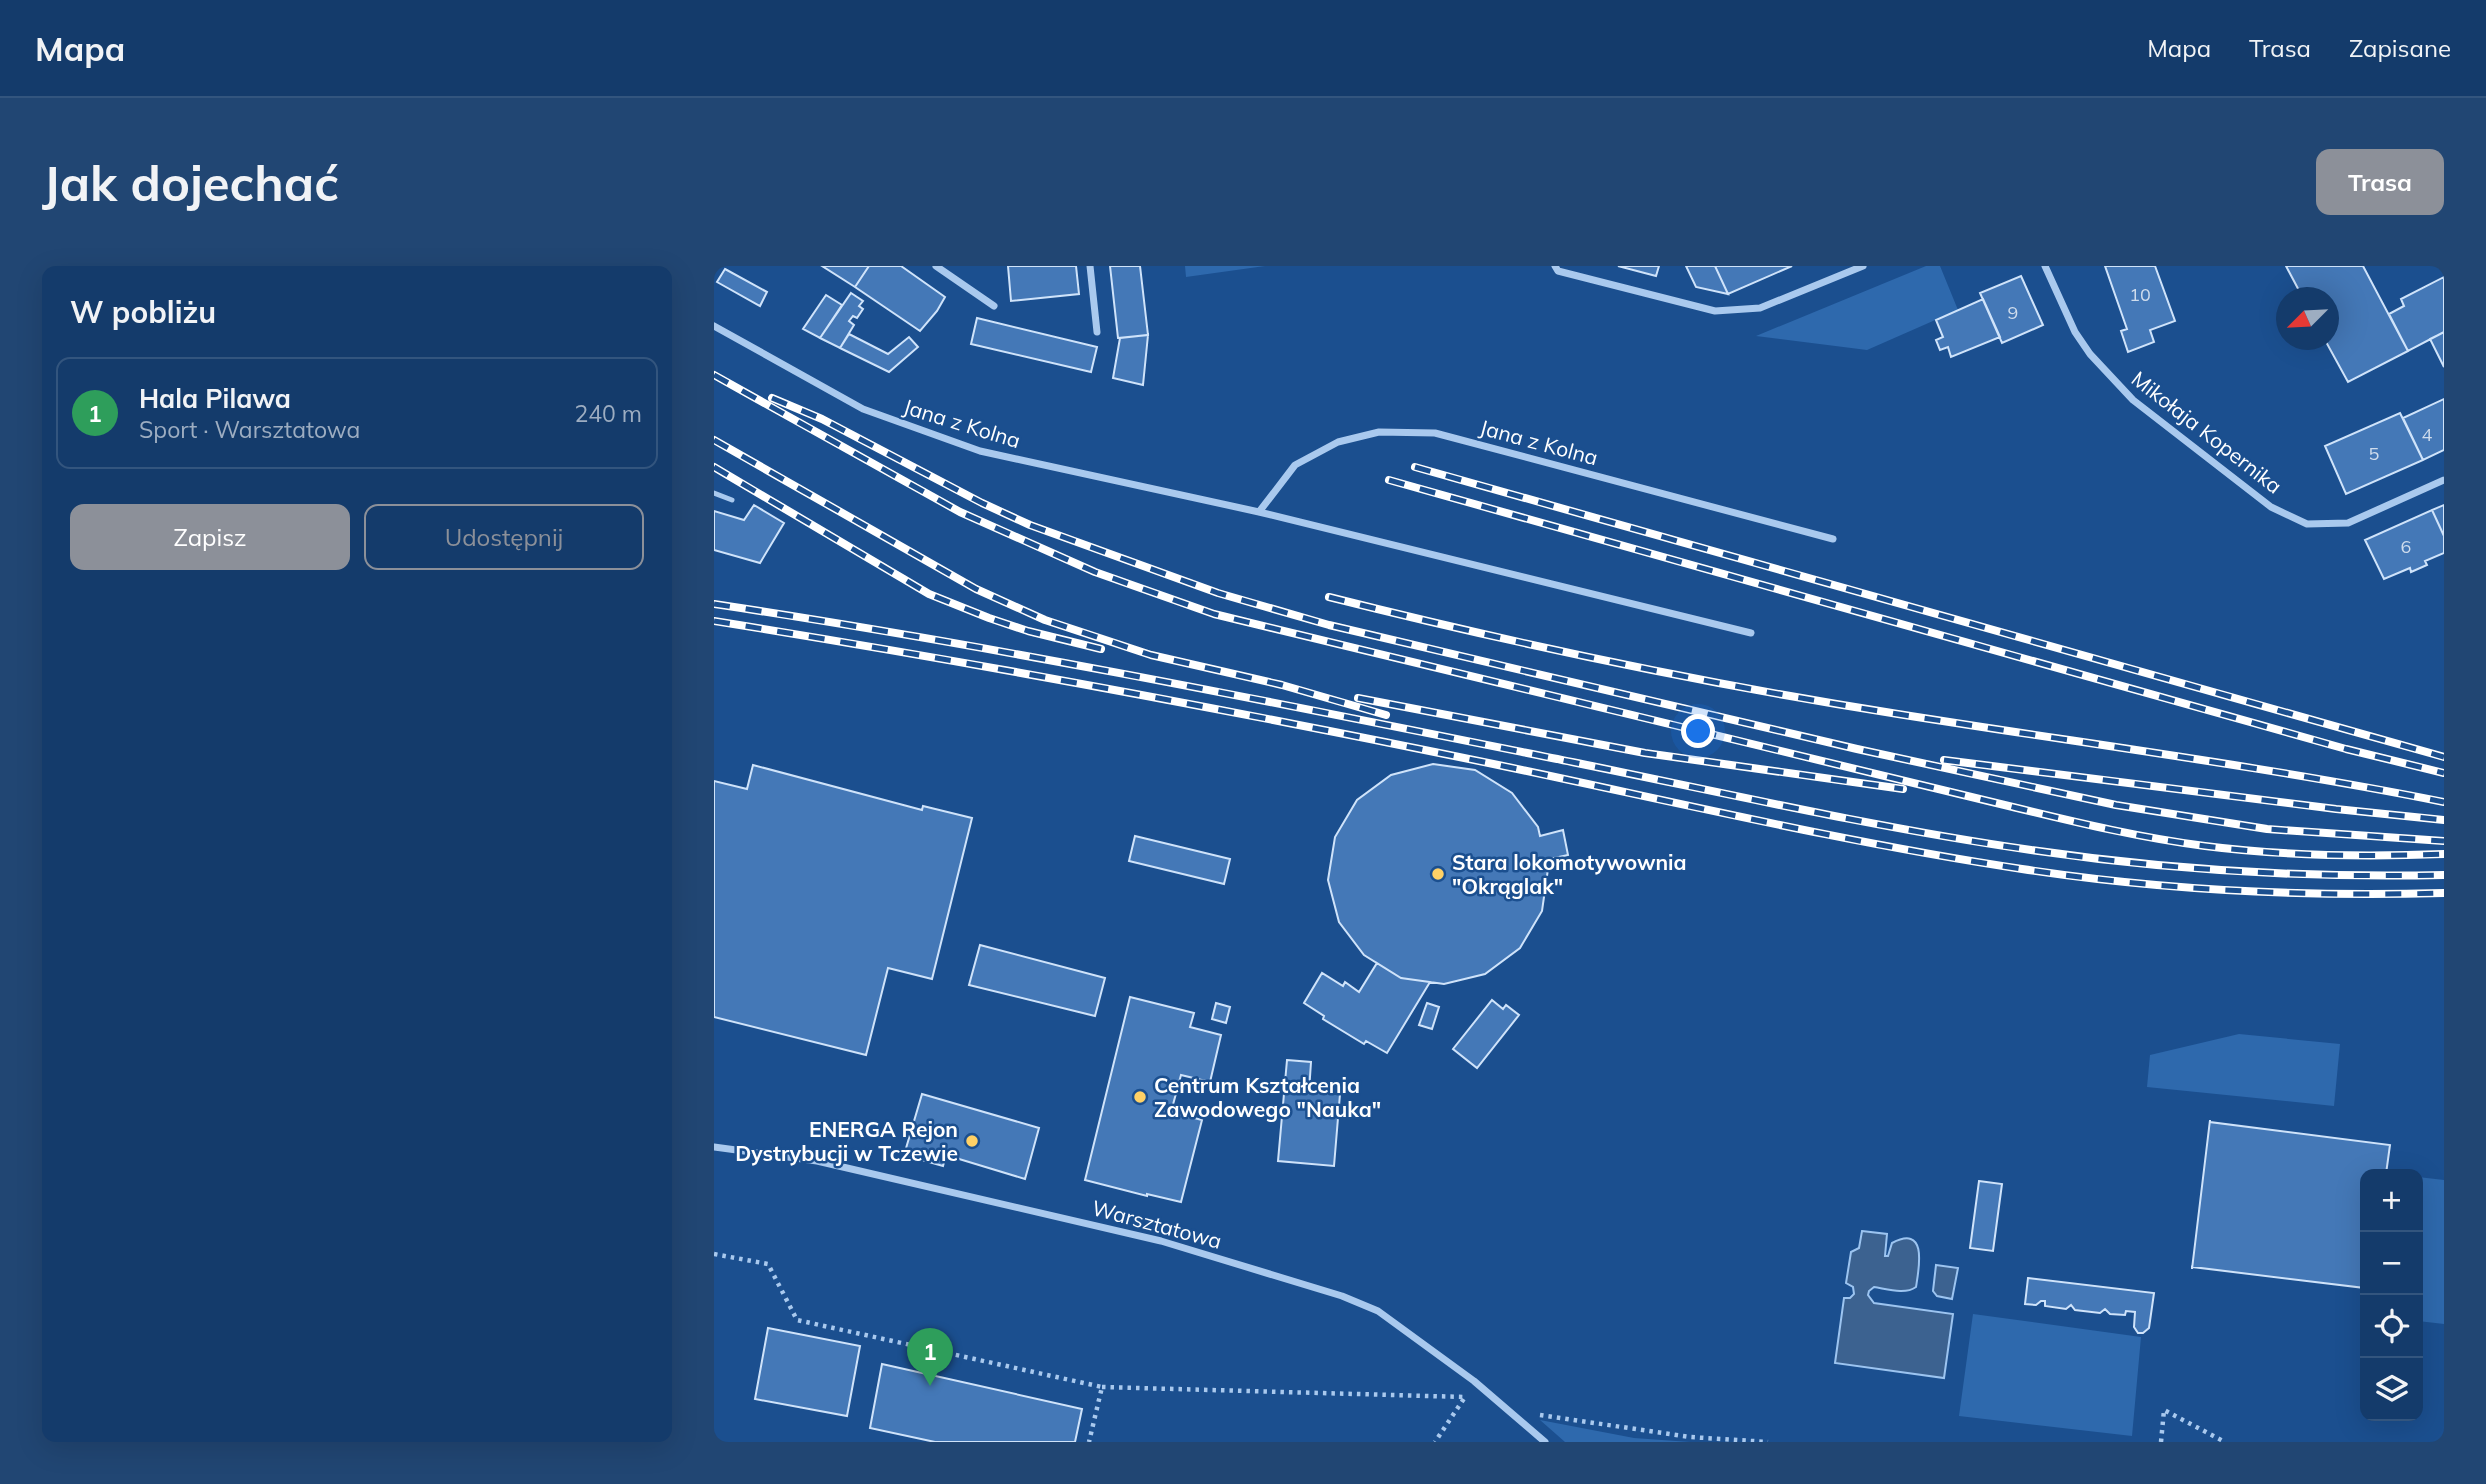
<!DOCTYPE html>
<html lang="pl">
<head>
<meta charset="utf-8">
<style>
  body { margin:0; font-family:Mulish,sans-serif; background:#214673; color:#f1f3f6 }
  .controls { position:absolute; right:21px; bottom:21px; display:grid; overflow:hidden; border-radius:14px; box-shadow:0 7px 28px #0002 }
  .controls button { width:63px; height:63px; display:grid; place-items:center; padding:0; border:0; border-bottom:2px solid #33557e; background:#143b6b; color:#f1f3f6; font:35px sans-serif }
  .compass { position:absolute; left:1562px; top:21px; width:63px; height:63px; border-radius:50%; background:#143b6b; box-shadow:0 7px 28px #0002; rotate:246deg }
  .you { position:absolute; left:985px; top:466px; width:24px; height:24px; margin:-18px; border:5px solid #fff; border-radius:50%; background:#1a73e8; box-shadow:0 0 0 10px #1a73e833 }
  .badge { display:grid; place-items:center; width:46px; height:46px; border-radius:50%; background:#8c9099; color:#fff; font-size:23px; font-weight:700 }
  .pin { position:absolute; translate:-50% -58px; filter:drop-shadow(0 2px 4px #0008) }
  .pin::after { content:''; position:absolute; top:37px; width:24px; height:21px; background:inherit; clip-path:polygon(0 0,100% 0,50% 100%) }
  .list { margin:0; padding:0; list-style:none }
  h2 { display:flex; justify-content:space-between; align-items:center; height:91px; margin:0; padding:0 28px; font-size:30px }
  h2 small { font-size:23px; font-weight:400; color:#9dadc1 }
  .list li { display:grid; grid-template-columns:46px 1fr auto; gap:21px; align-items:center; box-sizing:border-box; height:112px; margin:0 14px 14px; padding:0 14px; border:2px solid #33557e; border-radius:14px }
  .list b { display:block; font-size:26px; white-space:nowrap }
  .list p { margin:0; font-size:23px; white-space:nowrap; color:#9dadc1 }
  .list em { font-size:23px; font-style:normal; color:#9dadc1 }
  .actions { display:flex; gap:14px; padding:21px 28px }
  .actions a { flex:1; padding:16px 0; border:2px solid #8c9099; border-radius:14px; text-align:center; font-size:24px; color:#8c9099 }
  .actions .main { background:#8c9099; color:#fff }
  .icon { flex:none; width:38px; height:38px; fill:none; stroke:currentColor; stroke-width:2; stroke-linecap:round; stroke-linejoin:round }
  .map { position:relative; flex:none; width:1730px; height:1176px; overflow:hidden; border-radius:14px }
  header { display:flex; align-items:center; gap:42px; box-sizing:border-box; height:98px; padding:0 35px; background:#143b6b; border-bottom:2px solid #33557e }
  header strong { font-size:33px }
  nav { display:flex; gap:38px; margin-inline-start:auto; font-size:24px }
  .intro { display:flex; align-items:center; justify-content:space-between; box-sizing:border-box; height:168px; padding:0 42px }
  h1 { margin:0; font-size:49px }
  .button { padding:18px 32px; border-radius:14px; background:#8c9099; color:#fff; font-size:24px; font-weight:700 }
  main { display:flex; gap:42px; padding:0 42px }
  aside { flex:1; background:#143b6b; border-radius:14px; box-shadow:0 7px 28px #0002 }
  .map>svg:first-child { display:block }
  .green { fill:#2e69ad }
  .water { fill:#3c6290; stroke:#9cc4f0; stroke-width:2 }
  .building { fill:#4478b7; stroke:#cfe3fa; stroke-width:2 }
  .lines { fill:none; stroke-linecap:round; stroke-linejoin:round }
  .path { stroke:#a9c9ee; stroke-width:4.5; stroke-dasharray:3.5 5; stroke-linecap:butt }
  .lane { stroke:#a9c9ee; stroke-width:5 }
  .street { stroke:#a9c9ee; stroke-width:7 }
  .rail-casing { stroke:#fff; stroke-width:8 }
  .rail { stroke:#1b4f8f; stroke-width:5; stroke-dasharray:16; stroke-linecap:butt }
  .poi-dot { fill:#ffd166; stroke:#1b4f8f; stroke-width:2.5 }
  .labels { text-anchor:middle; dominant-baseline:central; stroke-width:5; stroke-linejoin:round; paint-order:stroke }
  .number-label { font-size:18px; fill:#d0dded }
  .street-label { font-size:21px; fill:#fff; stroke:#1b4f8f }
  .poi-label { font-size:21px; font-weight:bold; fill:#fff; stroke:#1b4f8f; text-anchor:start }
</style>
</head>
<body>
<header>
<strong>Mapa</strong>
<nav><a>Mapa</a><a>Trasa</a><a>Zapisane</a></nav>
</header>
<div class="intro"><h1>Jak dojechać</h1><a class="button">Trasa</a></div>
<main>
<aside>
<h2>W pobliżu<small></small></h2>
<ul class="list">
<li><span class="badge" style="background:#2e9e5b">1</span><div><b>Hala Pilawa</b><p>Sport · Warsztatowa</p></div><em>240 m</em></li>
</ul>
<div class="actions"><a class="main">Zapisz</a><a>Udostępnij</a></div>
</aside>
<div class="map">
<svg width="1730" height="1176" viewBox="0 0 1730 1176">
  <rect width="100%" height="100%" fill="#1b4f8f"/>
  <path class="green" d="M 471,0 L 551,0 L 472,11 Z
    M 1212,0 L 1226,0 L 1244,44 L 1153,84 L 1042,70 Z
    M 1525,768 L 1626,778 L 1620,840 L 1433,821 L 1436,789 Z
    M 1704,911 L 1730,914 L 1730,1058 L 1704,1055 Z
    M 1259,1048 L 1427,1071 L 1418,1170 L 1245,1150 Z
    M 826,1154 L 920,1172 L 976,1176 L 851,1176 Z"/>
  <path class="water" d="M 1148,965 L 1173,968 L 1171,990 L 1174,990 L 1178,977 C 1214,958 1205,1002 1202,1021 C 1191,1029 1173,1023 1160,1021 L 1155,1025 L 1154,1029 L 1160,1037 L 1239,1048 L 1230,1112 L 1121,1097 L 1130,1032 L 1136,1032 L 1140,1028 L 1139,1021 L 1132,1017 L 1137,986 L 1145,982 Z
    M 1222,999 L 1244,1002 L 1238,1033 L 1223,1030 L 1219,1025 Z"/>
  <path class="building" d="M 108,0 L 155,0 L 141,21 Z
    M 155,0 L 187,0 L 231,31 L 223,45 L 206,65 L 141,21 Z
    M 294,0 L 362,0 L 365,28 L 297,35 Z
    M 396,0 L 426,0 L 434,69 L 404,72 Z
    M 904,0 L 945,0 L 942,10 Z
    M 972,0 L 1001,0 L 1014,28 L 982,21 Z
    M 1001,0 L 1078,0 L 1014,28 Z
    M 1391,0 L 1441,0 L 1461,55 L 1436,64 L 1440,76 L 1414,86 L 1407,65 L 1413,63 Z
    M 1572,0 L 1649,0 L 1694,85 L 1634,116 L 1611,74 L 1615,74 L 1615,32 L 1589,32 Z
    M 11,3 L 53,26 L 46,40 L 3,16 Z
    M 1307,10 L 1329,59 L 1288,77 L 1266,27 Z
    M 1730,11 L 1730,66 L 1694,85 L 1675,48 L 1690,40 L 1687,33 Z
    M 137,27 L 149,35 L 145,40 L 149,43 L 143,52 L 139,50 L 135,55 L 140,59 L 126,82 L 106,72 Z
    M 112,29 L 128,39 L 106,72 L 89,63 Z
    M 1269,33 L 1286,71 L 1237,91 L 1234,81 L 1226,84 L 1222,74 L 1229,71 L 1222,54 Z
    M 263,52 L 383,81 L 377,106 L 257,78 Z
    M 1730,66 L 1730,101 L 1716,73 Z
    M 135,68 L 174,88 L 195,71 L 204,81 L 175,106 L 126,82 Z
    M 434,69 L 429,119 L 399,112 L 406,72 Z
    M 1730,133 L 1730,184 L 1709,194 L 1689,152 Z
    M 1686,147 L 1709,194 L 1632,228 L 1611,180 Z
    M 40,239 L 70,257 L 46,297 L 0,284 L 0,245 L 30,254 Z
    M 1730,239 L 1730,270 L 1718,244 Z
    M 1718,244 L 1730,270 L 1730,287 L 1711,295 L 1713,299 L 1697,306 L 1696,302 L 1670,313 L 1651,274 Z
    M 719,498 L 761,504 L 798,527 L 824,561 L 826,570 L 849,564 L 854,589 L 831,594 L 834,603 L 828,645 L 806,682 L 771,708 L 730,718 L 687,712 L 650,689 L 625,656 L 614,614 L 621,571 L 643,534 L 677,509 Z
    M 39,499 L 208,544 L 209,540 L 258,552 L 218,713 L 174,702 L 152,789 L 0,751 L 0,515 L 33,523 Z
    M 421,570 L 516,593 L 510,618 L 415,595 Z
    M 266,679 L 391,712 L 381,750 L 255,719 Z
    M 663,697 L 687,712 L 716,716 L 673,787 L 652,775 L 650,778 L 609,753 L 610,750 L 590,737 L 608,707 L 629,720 L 631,716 L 645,726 Z
    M 416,731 L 480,747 L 476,761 L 507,769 L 496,816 L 467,809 L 457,846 L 488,854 L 467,936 L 433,928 L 433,930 L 371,914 Z
    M 778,734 L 789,743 L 792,739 L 805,749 L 763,802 L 739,783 Z
    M 502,737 L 516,741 L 512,757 L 498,753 Z
    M 713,737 L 725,741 L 718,763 L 705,759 Z
    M 573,794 L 597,796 L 595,826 L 626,828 L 620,900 L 564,895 Z
    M 208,828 L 325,862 L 311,913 L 232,889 L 229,900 L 190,889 Z
    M 1496,854 L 1496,856 L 1676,879 L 1672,908 L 1651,908 L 1651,1022 L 1478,1001 L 1478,1003 Z
    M 1265,915 L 1288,918 L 1279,985 L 1256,982 Z
    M 1314,1012 L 1440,1027 L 1435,1062 L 1429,1067 L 1424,1067 L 1420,1061 L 1421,1046 L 1412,1045 L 1411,1049 L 1396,1048 L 1391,1043 L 1386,1047 L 1361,1044 L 1357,1039 L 1352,1043 L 1331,1040 L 1331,1035 L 1327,1035 L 1322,1039 L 1311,1038 Z
    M 54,1062 L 146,1080 L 133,1150 L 41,1133 Z
    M 168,1098 L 368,1143 L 361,1176 L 221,1176 L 156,1162 Z"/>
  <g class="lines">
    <path class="path" d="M 0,988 L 54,998 L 83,1054 L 388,1121 L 375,1176
      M 388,1121 L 751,1131 L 721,1176
      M 826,1149 L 976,1171 L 1054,1176
      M 1447,1176 L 1450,1144 L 1511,1176"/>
    <path class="lane" d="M 0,227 L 18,234"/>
    <path class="street" d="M 222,0 L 280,40
      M 376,0 L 383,66
      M 841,0 L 844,5 L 1001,45 L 1046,42 L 1149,0
      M 1331,0 L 1361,66 L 1376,88 L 1419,134 L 1557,241 L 1593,258 L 1634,257 L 1730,214
      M 0,60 L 149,143 L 266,185 L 545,246 L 1037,367
      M 545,246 L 581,199 L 624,176 L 665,166 L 721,167 L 1119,273
      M 0,881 L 103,895 L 447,975 L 628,1030 L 664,1045 L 760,1115 L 831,1176"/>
    <g class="rail-casing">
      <path id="rail" d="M 0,109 L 246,246 L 381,306 L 500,348 L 1303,542 C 1365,557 1428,572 1491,580 C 1570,590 1650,591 1730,588
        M 58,132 L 108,153 L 268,237 L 316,259 L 504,327 L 615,359 L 1143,483 L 1402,539 L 1553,563 L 1730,575
        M 0,174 L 262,323 L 331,354 L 437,389 L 568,419 L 672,449
        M 0,201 L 215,328 L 275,352 L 314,365 L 387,383
        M 701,201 L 1730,491
        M 675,214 L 1632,483 L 1730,507
        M 615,331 C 802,378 993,418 1184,448 C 1366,477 1549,500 1730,536
        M 0,338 C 288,381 573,439 858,496 C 1011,527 1163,562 1317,584 C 1454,604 1592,612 1730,609
        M 0,355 C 264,397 527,446 789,500 C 961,536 1134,577 1308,603 C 1447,624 1589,631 1730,627
        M 644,432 L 931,487 L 1189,523
        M 1230,494 L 1622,543 L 1730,554"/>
    </g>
    <use href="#rail" class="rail"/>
  </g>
  <g class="poi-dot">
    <circle cx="724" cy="608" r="7"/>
    <circle cx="426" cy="831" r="7"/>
    <circle cx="258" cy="875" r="7"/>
  </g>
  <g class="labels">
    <g class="number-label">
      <text x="1426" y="28">10</text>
      <text x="1299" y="46">9</text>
      <text x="1713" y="168">4</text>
      <text x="1660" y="187">5</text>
      <text x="1692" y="280">6</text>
    </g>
    <g class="street-label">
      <text transform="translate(248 157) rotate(17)">Jana z Kolna</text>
      <text transform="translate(1493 166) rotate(38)">Mikołaja Kopernika</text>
      <text transform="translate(825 176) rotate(15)">Jana z Kolna</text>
      <text transform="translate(443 958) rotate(15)">Warsztatowa</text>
    </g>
    <g class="poi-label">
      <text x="738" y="596">Stara lokomotywownia<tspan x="738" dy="24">"Okrąglak"</tspan></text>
      <text x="440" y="819">Centrum Kształcenia<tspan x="440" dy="24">Zawodowego "Nauka"</tspan></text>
      <text x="244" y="863" text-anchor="end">ENERGA Rejon<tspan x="244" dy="24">Dystrybucji w Tczewie</tspan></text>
    </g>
  </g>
</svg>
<div class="controls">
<button>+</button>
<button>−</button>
<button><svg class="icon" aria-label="locate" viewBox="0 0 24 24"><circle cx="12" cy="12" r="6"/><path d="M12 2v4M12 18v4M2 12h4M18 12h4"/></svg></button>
<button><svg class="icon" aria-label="layers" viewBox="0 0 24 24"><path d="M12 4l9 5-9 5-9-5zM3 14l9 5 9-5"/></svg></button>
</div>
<svg class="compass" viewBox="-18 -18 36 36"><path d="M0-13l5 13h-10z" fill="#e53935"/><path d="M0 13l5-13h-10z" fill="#9dadc1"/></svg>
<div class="you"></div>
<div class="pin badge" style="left:216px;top:1120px;background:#2e9e5b">1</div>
</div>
</main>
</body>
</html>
